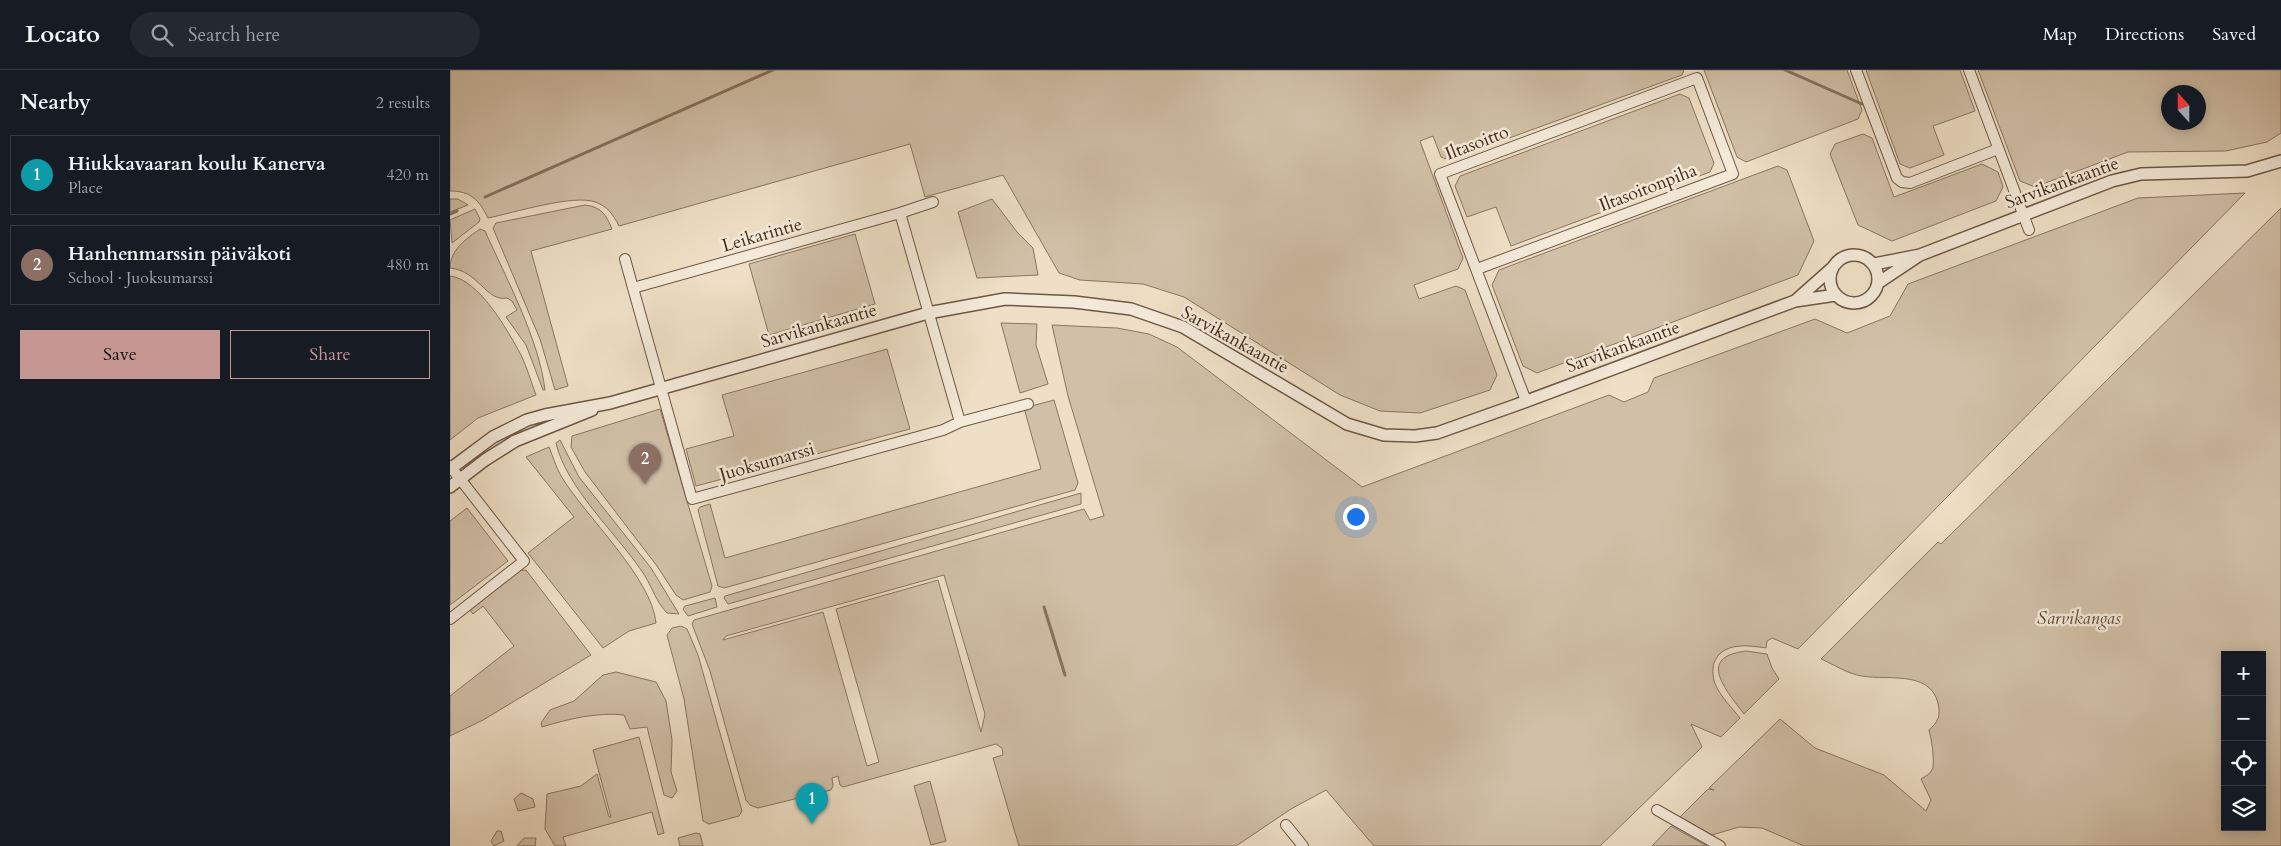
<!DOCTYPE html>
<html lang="en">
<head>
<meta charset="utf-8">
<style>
  body { margin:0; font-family:Cardo,serif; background:#242831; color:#f1f3f6 }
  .controls { position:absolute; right:15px; bottom:15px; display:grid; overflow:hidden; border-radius:0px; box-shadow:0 2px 12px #0003 }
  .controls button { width:45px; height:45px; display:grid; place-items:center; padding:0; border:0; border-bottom:1px solid #363941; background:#171b24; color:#f1f3f6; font:25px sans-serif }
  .compass { position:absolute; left:1711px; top:15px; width:45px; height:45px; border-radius:50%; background:#171b24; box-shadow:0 2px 12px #0003; rotate:339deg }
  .you { position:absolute; left:905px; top:446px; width:18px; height:18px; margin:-12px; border:4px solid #fff; border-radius:50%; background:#1a73e8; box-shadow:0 0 0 8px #1a73e833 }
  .badge { display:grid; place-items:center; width:32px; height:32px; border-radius:50%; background:#c59692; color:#fff; font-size:16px; font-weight:700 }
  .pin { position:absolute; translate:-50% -41px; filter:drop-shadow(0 1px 2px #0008) }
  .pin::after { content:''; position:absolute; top:26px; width:18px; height:15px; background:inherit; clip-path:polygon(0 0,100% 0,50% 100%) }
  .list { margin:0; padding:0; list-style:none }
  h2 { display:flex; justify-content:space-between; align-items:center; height:65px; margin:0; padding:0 20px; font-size:21px }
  h2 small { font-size:16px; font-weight:400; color:#9ea1a6 }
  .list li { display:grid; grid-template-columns:32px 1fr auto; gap:15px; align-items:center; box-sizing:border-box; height:80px; margin:0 10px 10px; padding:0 10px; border:1px solid #363941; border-radius:0px }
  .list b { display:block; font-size:19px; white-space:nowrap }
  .list p { margin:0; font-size:16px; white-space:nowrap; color:#9ea1a6 }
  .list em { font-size:16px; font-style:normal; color:#9ea1a6 }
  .actions { display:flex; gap:10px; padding:15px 20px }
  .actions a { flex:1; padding:11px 0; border:1px solid #c59692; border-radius:0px; text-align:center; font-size:18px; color:#c59692 }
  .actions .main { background:#c59692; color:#111 }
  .icon { flex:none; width:28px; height:28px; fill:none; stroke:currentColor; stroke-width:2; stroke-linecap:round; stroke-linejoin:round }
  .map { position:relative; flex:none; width:1831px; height:776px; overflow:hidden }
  header { display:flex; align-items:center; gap:30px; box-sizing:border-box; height:70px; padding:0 25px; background:#171b24; border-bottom:1px solid #363941 }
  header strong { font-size:24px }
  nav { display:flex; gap:28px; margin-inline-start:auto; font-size:18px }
  .search { width:350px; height:45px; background:#242831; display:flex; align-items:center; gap:12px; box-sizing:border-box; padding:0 18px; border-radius:28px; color:#9ea1a6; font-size:19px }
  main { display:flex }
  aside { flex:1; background:#171b24 }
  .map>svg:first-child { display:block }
  .green { fill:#d1c0a8; stroke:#8a7560; fill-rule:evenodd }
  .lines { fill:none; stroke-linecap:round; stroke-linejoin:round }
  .stream { stroke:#87715d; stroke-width:3 }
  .minor-casing { stroke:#6e5744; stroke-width:12 }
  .tertiary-casing { stroke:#6e5744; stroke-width:14 }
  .minor { stroke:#f4eada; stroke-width:10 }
  .tertiary { stroke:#f4eada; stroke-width:11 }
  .labels { text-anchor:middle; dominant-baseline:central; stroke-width:5; stroke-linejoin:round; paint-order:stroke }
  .street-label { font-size:18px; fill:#442a18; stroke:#f4eada }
  .park-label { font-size:18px; font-style:italic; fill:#604835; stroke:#f4eada }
</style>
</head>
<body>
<header>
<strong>Locato</strong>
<div class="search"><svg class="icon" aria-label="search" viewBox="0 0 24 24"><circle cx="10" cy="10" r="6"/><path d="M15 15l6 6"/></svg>Search here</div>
<nav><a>Map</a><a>Directions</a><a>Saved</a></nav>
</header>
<main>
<aside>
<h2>Nearby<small>2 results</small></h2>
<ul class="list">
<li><span class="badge" style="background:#0f9aa8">1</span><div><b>Hiukkavaaran koulu Kanerva</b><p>Place</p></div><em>420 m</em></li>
<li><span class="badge" style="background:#8d6e63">2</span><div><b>Hanhenmarssin päiväkoti</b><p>School · Juoksumarssi</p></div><em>480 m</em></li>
</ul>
<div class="actions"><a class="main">Save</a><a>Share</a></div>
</aside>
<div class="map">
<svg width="1831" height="776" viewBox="0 0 1831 776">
  <rect width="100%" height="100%" fill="#eedfc6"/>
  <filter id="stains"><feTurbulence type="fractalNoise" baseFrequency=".004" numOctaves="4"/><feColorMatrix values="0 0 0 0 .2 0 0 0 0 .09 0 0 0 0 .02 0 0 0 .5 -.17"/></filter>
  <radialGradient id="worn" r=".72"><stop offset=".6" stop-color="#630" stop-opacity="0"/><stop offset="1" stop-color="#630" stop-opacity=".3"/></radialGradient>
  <path class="green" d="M 0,0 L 1234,0 L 1232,5 L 999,90 L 991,87 L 983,66 L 970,71 L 1013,188 L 1008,199 L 964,215 L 969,229 L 1006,216 L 1015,220 L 1047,305 L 1040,320 L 970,343 L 930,341 L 890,325 L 734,227 L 693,214 L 630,210 L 609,203 L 553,105 L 475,127 L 460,74 L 169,156 C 163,144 157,136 145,132 C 123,124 63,143 38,148 C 29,130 21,121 0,121 Z
    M 1254,0 L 1397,0 L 1412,40 L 1408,49 L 1296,92 L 1287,87 Z
    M 1416,0 L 1510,0 L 1525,41 L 1483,56 L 1494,85 L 1460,98 L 1450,94 Z
    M 1528,0 L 1831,0 L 1831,63 L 1817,72 L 1776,81 L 1678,82 L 1585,117 L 1570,111 ZM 1748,22 L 1748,52 L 1718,52 L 1718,22 Z
    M 1230,24 L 1239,28 L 1264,93 L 1260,102 L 1061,176 L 1046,137 L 1017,147 L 1005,116 L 1010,106 Z
    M 1413,64 L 1422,68 L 1444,127 L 1532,94 L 1548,102 L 1553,117 L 1546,131 L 1442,171 L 1408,155 L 1380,84 L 1385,74 Z
    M 1328,96 L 1337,100 L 1364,171 L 1348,205 L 1087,303 L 1073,296 L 1042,215 L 1049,200 Z
    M 1795,123 L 1348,579 L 1322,568 L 1317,571 L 1316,578 C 1297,575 1272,572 1264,593 C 1262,600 1263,610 1266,616 C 1272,628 1282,638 1290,648 L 1271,667 L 1241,654 L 1252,677 L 1150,776 L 924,776 L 876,720 L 841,739 L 786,776 L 569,776 L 543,688 L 553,685 L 552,678 L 546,674 L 393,717 L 390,715 L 388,706 L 382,708 L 383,716 L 381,720 L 308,738 L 300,735 L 296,730 L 260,601 L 242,554 L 244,550 L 634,439 L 640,450 L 654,446 L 618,326 L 602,255 L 667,258 L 699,264 L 727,277 L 912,417 L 1159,325 L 1174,332 L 1198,322 L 1204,308 L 1365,249 L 1397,263 L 1440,246 L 1458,214 L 1688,128 ZM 494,505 L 535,644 L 531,662 L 488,510 L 386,539 L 429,692 L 417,696 L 373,542 L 273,570 L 276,566 Z
    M 0,129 L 8,129 L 18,135 L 0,142 Z
    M 542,129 L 567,162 L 583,178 L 588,205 L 527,208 L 508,142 Z
    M 135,135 C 151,137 156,144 162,159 L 81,181 L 118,316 L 105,320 L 90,269 L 43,158 L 46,153 Z
    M 1831,138 L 1831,776 L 1354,776 L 1312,758 L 1289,757 L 1262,765 L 1230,747 L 1258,719 L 1264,720 L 1259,718 L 1330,649 L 1365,678 L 1434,705 L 1476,741 L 1481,730 L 1471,709 L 1479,704 L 1483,698 C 1484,685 1482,672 1479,660 C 1488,652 1491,646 1488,633 C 1479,598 1433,612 1407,605 C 1395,602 1383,594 1371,589 L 1488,472 L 1491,474 ZM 1775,585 L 1812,585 L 1812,757 L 1775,757 Z
    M 25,139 L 30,149 L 29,152 L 2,173 L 0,150 Z
    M 30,159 L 35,161 C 56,208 89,269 95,320 L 93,320 L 76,275 L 56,247 L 67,240 L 62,231 L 57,228 C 36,232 29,201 0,198 C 0,180 17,168 30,159 Z
    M 405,164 L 425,234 L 319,265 L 299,194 Z
    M 0,206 C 29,209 58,261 71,285 C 77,297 81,312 86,325 L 28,348 L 0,370 Z
    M 551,253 L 587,254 L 586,275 L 598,314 L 570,323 Z
    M 437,279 L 460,359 L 246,416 L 236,379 L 284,366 L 272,325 Z
    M 604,330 L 628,413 L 625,420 L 274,518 L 268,516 L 248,440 L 250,437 L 260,434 L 275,488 L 591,399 L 574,338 Z
    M 210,339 L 262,516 L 260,522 L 233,530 L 226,525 L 207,496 L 135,402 L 121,377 L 122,366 Z
    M 110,370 L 129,407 L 201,498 L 229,544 L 217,543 C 205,531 201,513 191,500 C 165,462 116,417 106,373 Z
    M 99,377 C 103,387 106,397 111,406 C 135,446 202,508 206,553 L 179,561 L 153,578 L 78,483 L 124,447 L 76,387 Z
    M 631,423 L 631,434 L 278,534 L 274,528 L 275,526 Z
    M 17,438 L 58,491 L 0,535 L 0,451 Z
    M 76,500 L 141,585 L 33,650 L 0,666 L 0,626 L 64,576 L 33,536 L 23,544 L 19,539 L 66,501 Z
    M 265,528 L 267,537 L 238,546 L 233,539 L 235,536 Z
    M 231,556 L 237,559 L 248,585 L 292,741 L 289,746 L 259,754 L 253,751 L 234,629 L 217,565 L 222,558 Z
    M 1296,581 L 1317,584 L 1322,598 L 1329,609 L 1294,644 C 1276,620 1246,587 1296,581 Z
    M 166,602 L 206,612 L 216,631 L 222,670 L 221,702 L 227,721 L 222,728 L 214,725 L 197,657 L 180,659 L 174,645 C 147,642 118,649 92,657 L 91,653 L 100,640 L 124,631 L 153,605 Z
    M 189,667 L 214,763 L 208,765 L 202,742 L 113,767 L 116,776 L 105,776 L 95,759 L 97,724 L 131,716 L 147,704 L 159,747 L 161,747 L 143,680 Z
    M 480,711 L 496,771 L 481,775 L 464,716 Z
    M 71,723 L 83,729 L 85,737 L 68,741 L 64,729 Z
    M 1221,756 L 1257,776 L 1202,776 Z
    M 47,761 L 51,761 L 54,771 L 44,776 L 41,771 Z
    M 246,763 L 250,764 L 253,776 L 230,776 L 228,768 Z
    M 74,768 L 86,768 L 85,776 L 67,776 Z"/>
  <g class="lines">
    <path class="stream" d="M 1335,0 L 1412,34
      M 35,127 L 323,0
      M 0,144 L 7,141
      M 594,537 L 615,605"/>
    <g class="minor-casing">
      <path id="minor" d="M 1406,0 L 1447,108 L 1452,112 L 1460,113 L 1548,79
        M 1519,0 L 1579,160
        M 450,143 L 510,352 L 493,360 L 242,429 L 183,218 Z
        M 450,143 L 483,132
        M 175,189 L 183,218
        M 1027,199 L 1283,104 L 1247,8 L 990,104 L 1076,331
        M 510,352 L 578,334
        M 0,396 L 74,491 L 0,549
        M 1207,740 L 1270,776
        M 836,755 L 853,776"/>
    </g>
    <g class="tertiary-casing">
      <path id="tertiary" d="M1380 209a24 24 0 1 1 48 0a24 24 0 1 1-48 0Z
        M 1470,185 L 1662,111 L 1691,104 L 1797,101 L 1831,91
        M 1424,194 L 1470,185 L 1428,213
        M 1381,199 L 1345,231 L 1386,225
        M 0,399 L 43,367 L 77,350 L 95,345 L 160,333 L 478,243 L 555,229 L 624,232 L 681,239 L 733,257 L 897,354 L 934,365 L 965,366 L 987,363 L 1066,335 L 1345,231
        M 0,417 L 35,390 L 65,371 L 142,340"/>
    </g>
    <use href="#minor" class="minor"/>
    <use href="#tertiary" class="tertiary"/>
  </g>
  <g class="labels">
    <g class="street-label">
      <text transform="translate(1027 73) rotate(-21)">Iltasoitto</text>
      <text transform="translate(1612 113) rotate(-20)">Sarvikankaantie</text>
      <text transform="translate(1198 118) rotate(-21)">Iltasoitonpiha</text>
      <text transform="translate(312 165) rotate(-16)">Leikarintie</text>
      <text transform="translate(369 256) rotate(-16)">Sarvikankaantie</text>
      <text transform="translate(785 270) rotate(29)">Sarvikankaantie</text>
      <text transform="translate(1173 277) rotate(-20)">Sarvikankaantie</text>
      <text transform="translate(317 392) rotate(-16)">Juoksumarssi</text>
    </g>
    <g class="park-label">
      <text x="1629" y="548">Sarvikangas</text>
    </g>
  </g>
  <rect width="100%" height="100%" filter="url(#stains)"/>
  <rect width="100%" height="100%" fill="url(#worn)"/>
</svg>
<div class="controls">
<button>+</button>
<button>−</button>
<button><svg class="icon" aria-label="locate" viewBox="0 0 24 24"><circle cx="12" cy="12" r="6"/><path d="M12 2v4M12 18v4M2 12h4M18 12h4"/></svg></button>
<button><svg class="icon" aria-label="layers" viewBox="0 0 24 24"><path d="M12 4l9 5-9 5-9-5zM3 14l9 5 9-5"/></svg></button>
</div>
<svg class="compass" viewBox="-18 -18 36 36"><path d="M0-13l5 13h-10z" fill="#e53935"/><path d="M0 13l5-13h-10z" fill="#9ea1a6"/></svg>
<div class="you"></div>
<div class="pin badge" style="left:362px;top:754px;background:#0f9aa8">1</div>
<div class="pin badge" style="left:195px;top:414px;background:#8d6e63">2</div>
</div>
</main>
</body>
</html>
